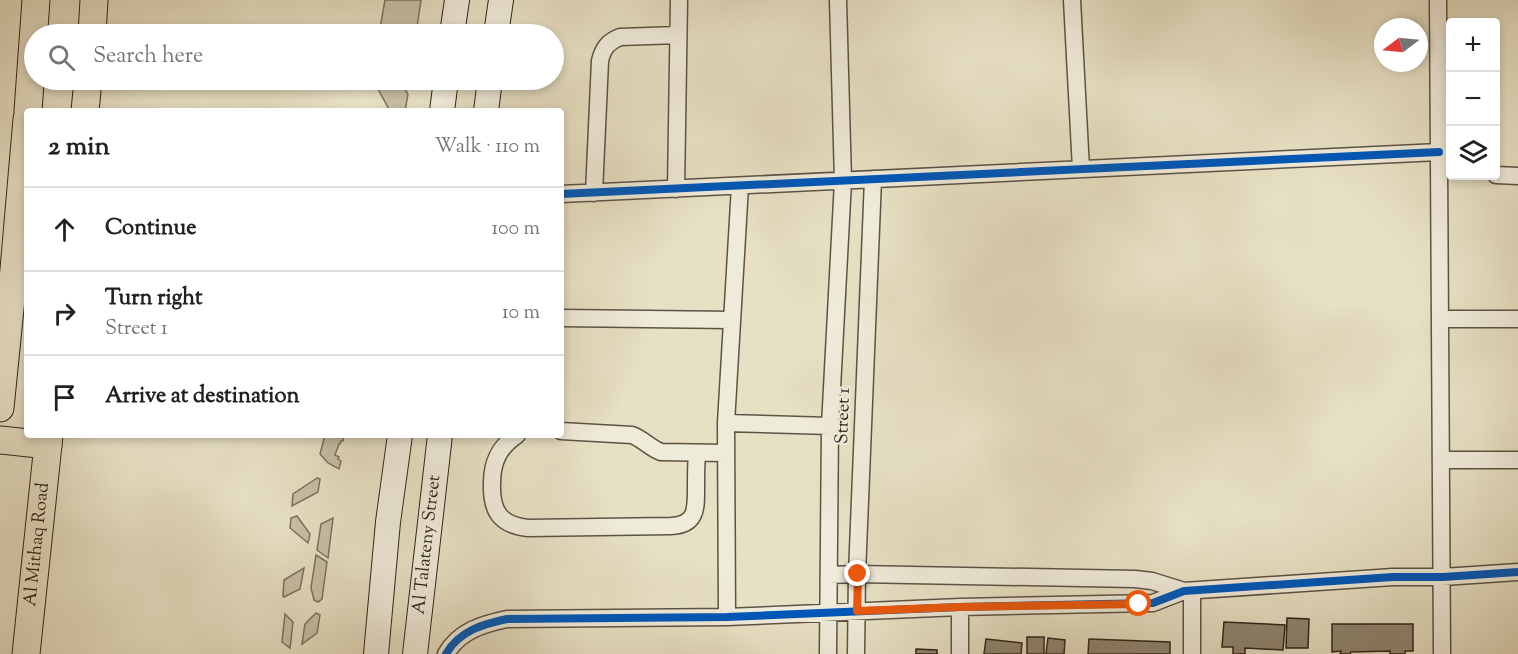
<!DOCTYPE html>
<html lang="en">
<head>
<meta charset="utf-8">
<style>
  body { margin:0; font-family:"Sorts Mill Goudy",serif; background:#f2f2f2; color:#202124 }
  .controls { position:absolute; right:18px; top:18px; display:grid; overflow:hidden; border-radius:6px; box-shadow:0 3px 9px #0003 }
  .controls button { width:54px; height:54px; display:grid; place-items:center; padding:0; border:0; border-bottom:2px solid #e0e0e0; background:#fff; color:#202124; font:30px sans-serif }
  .compass { position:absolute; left:1374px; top:18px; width:54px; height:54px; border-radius:50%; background:#fff; box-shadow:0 3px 9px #0003; rotate:254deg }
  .stop { position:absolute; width:18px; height:18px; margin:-14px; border:4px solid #ea580c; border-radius:50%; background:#fff }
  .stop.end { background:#ea580c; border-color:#fff; box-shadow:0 2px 6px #0008 }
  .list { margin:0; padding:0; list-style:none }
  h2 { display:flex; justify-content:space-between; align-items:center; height:78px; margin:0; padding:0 24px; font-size:26px }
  h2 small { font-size:20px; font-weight:400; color:#757577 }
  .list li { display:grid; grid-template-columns:39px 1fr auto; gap:18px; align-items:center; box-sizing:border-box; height:84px; padding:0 24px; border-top:2px solid #e0e0e0 }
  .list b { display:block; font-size:22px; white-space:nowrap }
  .list p { margin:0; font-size:20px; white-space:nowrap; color:#757577 }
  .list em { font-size:20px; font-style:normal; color:#757577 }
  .icon { flex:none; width:33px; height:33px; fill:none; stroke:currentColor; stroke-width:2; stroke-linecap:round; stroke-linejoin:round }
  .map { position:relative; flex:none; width:1518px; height:654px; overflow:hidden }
  .search { position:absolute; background:#fff; box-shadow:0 3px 9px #0003; left:24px; top:24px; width:540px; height:66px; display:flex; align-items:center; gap:15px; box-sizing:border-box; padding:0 21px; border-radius:33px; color:#757577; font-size:22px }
  .panel { position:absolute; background:#fff; box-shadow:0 3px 9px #0003; left:24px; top:108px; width:540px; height:330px; border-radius:6px }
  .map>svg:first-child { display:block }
  .green { fill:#c8c0a7; stroke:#7c7260; stroke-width:1.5 }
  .building { fill:#8f8672; stroke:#2f241a; stroke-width:1.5 }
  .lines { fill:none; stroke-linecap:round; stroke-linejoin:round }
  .minor-casing { stroke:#5d5344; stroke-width:19 }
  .secondary-casing { stroke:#2f241a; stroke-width:26 }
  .primary-casing { stroke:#2f241a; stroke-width:29 }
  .minor { stroke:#efebd9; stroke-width:16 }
  .secondary { stroke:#efebd9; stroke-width:24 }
  .primary { stroke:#e7e0c4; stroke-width:27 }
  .cycleway-casing { stroke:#efebd9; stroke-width:11 }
  .cycleway { stroke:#0057b8; stroke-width:8 }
  .route { stroke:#ea580c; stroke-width:8 }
  .labels { text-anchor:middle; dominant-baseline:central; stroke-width:4.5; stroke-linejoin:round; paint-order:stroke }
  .street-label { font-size:18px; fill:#2f241a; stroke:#efebd9 }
</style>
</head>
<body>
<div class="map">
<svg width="1518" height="654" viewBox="0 0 1518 654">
  <rect width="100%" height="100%" fill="#e7e0c4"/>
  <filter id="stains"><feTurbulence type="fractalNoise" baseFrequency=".00333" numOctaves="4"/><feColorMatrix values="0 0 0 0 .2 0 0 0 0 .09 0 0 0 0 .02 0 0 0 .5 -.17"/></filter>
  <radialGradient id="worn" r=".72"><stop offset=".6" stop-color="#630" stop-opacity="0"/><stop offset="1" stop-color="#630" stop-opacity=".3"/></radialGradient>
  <path class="green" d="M 385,0 L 421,0 L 416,34 L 384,34 L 380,28 Z
    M 373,80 L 398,80 L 408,94 L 405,111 L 390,111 Z
    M 325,435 L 344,435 L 343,441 L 341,441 L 340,444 L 339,444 L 335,455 L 339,457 L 338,459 L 341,461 L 339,469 L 328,463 L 320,454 Z
    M 317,478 L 320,479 L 318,492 L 292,506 L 293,494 Z
    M 297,516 L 310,534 L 308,543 L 290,528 L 291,518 Z
    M 333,518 L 328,558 L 317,550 L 321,524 Z
    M 316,555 L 327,562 L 322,599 L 318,602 L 314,600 L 311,588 Z
    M 304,568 L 300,589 L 284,597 L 283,596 L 284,580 Z
    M 316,613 L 320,615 L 317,633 L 302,644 L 305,624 Z
    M 285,614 L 293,622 L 290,648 L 282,642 Z"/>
  <path class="building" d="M 1287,618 L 1309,619 L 1308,648 L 1286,648 Z
    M 1224,622 L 1285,625 L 1283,650 L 1245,648 L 1245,654 L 1233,654 L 1233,647 L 1222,647 Z
    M 1332,624 L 1413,624 L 1413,651 L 1405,651 L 1405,654 L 1390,654 L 1390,651 L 1351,652 L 1350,654 L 1340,654 L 1341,651 L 1332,652 Z
    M 1027,637 L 1044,637 L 1044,654 L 1027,654 Z
    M 1048,638 L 1065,640 L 1064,654 L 1046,654 Z
    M 986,639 L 1022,643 L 1021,654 L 984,654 Z
    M 1089,639 L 1170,642 L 1170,654 L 1088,654 Z
    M 916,649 L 937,650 L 937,654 L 916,654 Z"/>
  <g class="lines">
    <g class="minor-casing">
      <path id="minor" d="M 1072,0 L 1081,169
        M 1438,0 L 1442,654
        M 1496,175 L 1518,176
        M 676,189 L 679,0
        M 594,193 L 600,61 C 603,48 608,42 620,37 L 678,35
        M 561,194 L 1439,152
        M 561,318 L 732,320
        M 1440,319 L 1518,319
        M 726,423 L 830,426
        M 561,431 L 632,435 C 643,439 650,448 661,452 L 726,453
        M 517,435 C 499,447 492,462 492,483 C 491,510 499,525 528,528 L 671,526 C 697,525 696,508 696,488 C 696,476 696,465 697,453
        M 1441,460 L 1518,460
        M 829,575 L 857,574 L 1135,579 L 1152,581 L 1184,591
        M 1192,591 L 1192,654
        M 727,617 L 726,423 L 740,186
        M 446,654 C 459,631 483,624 507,619 L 727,617 L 960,607 L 1153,603 L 1184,591 L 1393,577 L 1443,577 L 1518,572
        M 828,654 L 830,426 L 843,181 L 838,0
        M 856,654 L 857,574 L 873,179
        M 960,654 L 960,607"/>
    </g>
    <g class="secondary-casing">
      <g id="secondary">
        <path d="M 452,34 L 457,0"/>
        <path d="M 496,34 L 501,0"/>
        <path d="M 442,111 L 446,80"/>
        <path d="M 486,111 L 490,80"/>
        <path d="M 376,654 L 388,522 L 400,435"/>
        <path id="s1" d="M 415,654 L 440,435"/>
      </g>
    </g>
    <g class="primary-casing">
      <g id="primary">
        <path d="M 92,34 L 94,0"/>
        <path d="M 28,111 L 36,0"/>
        <path d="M 85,111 L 88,80"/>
        <path d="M 0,408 L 14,269 L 27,119"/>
        <path d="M 0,440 L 48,445"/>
        <path id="s2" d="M 26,654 L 49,435"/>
      </g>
    </g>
    <use href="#minor" class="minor"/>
    <use href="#secondary" class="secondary"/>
    <use href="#primary" class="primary"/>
    <g class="cycleway-casing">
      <path id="cycleway" d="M 561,194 L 1439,152
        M 446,654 C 459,631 483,624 507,619 L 727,617 L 960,607 L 1153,603 L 1184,591 L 1393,577 L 1443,577 L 1518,572"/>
    </g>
    <use href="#cycleway" class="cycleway"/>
  </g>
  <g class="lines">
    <path class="route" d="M 858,574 L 857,611 L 960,607 L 1139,604"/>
  </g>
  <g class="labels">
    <g class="street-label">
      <text transform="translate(844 416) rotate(-88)">Street 1</text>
      <text stroke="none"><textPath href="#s2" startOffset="110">Al Mithaq Road</textPath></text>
      <text stroke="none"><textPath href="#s1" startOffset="110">Al Talateny Street</textPath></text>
    </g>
  </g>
  <rect width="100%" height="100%" filter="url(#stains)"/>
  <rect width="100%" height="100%" fill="url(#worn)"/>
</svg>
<div class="controls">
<button>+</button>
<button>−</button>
<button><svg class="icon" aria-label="layers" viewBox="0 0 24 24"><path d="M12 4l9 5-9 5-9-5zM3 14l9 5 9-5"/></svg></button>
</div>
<svg class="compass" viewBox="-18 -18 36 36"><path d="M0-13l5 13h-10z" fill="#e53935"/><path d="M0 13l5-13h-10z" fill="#757577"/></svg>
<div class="stop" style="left:1139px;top:604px"></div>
<div class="stop end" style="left:858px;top:574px"></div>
<div class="search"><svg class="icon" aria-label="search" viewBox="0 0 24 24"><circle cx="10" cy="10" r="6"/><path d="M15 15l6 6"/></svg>Search here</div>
<section class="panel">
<h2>2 min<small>Walk · 110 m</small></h2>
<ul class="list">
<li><svg class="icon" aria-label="ahead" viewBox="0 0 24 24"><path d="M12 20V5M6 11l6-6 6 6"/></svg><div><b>Continue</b></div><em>100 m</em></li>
<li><svg class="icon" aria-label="right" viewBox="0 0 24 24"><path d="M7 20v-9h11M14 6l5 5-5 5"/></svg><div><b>Turn right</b><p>Street 1</p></div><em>10 m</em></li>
<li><svg class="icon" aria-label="arrive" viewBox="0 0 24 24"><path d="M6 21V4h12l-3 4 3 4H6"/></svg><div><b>Arrive at destination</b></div></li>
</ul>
</section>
</div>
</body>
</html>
